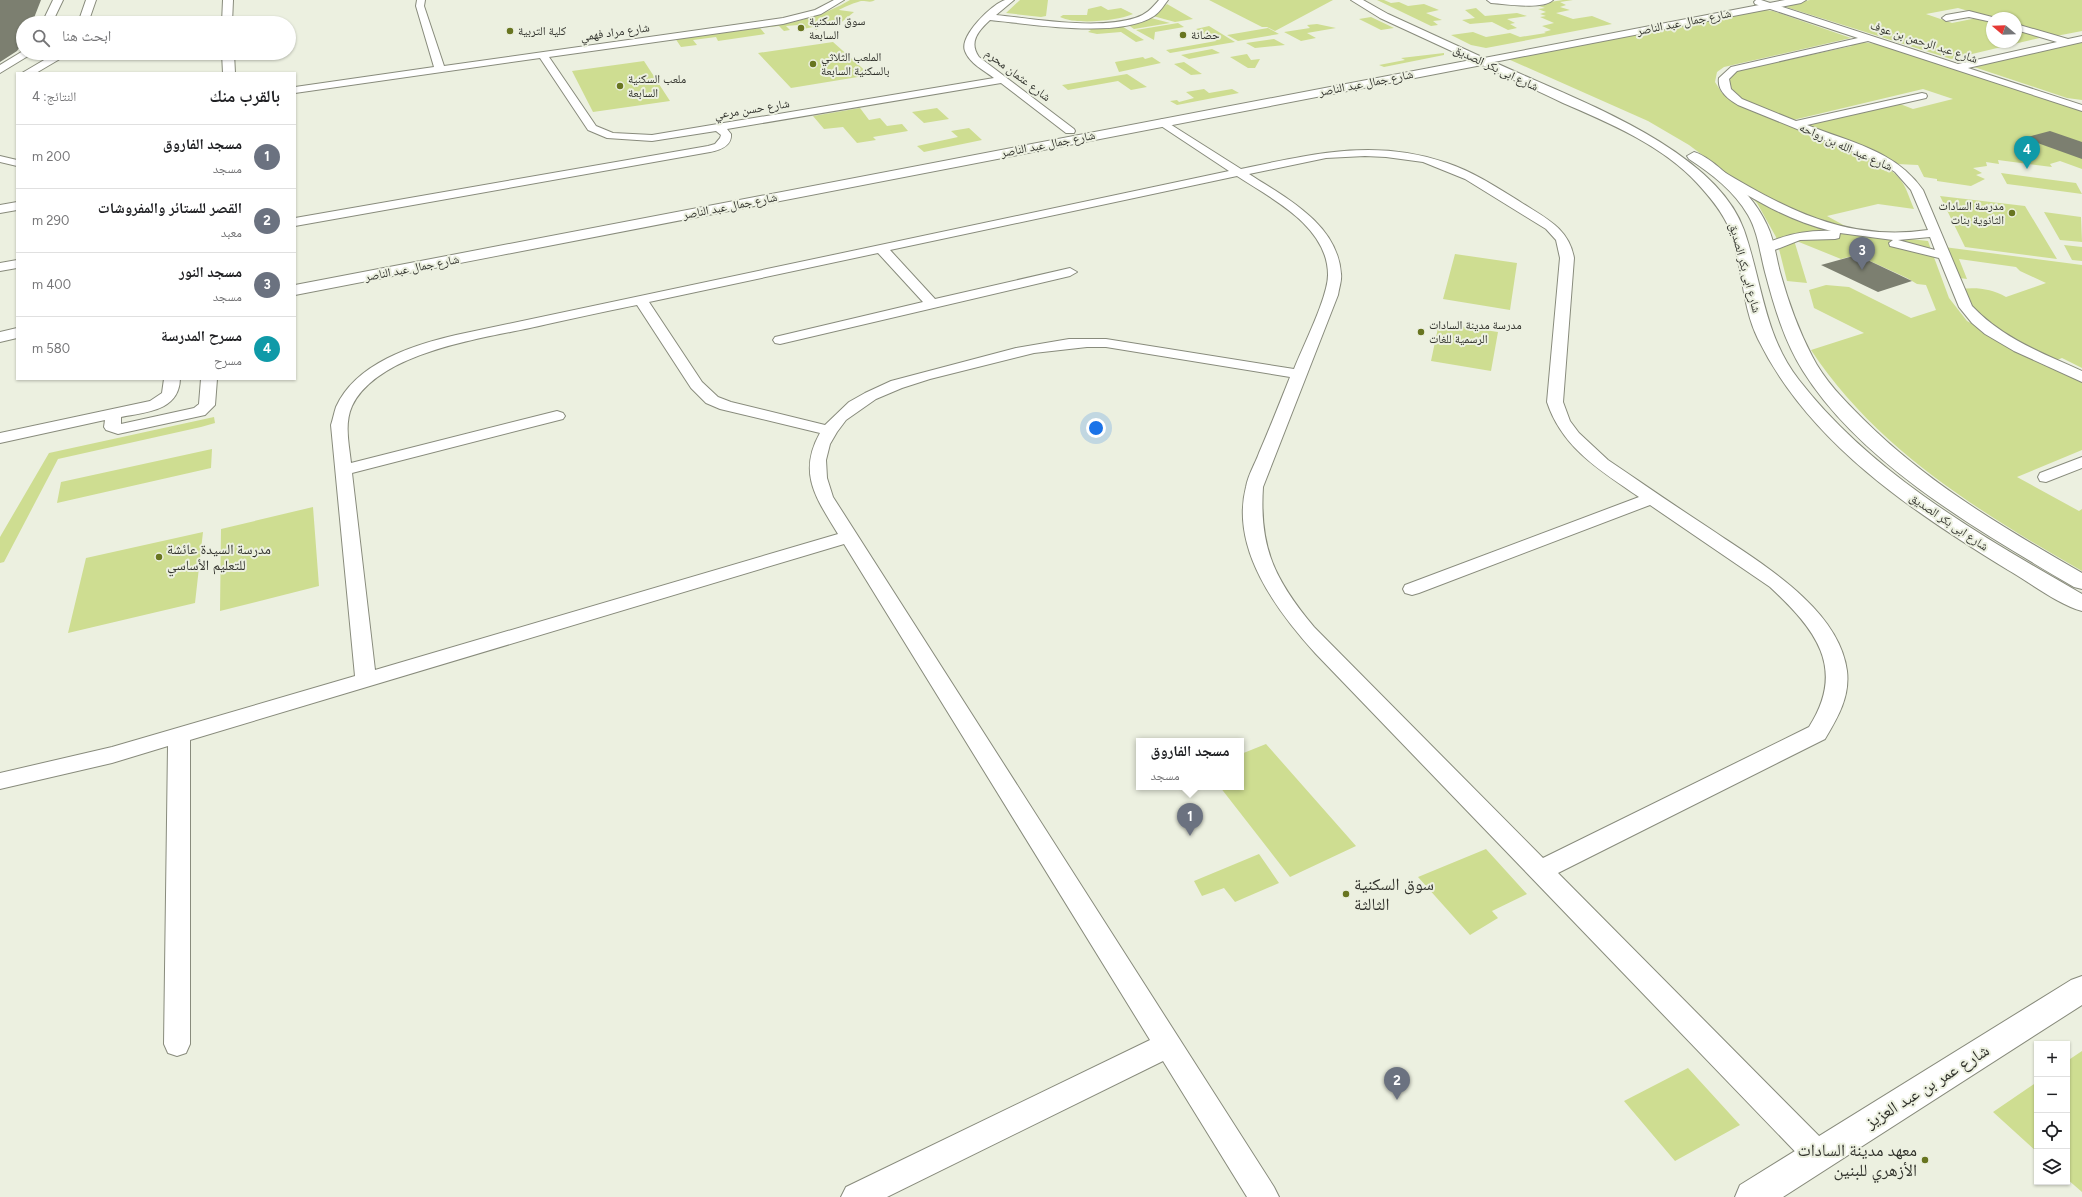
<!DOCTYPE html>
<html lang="ar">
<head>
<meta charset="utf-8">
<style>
  body { margin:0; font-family:Figtree,"Noto Naskh Arabic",sans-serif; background:#f2f2f2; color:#202124; direction:rtl }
  .controls { position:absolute; right:12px; bottom:12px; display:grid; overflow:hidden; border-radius:0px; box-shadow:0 1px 3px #0004 }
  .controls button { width:36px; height:36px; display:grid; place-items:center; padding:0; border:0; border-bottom:1px solid #e0e0e0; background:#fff; color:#202124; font:20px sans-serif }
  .compass { position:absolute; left:1986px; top:12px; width:36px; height:36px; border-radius:50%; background:#fff; box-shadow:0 1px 3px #0004; rotate:289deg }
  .you { position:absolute; left:1096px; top:428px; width:14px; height:14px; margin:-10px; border:3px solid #fff; border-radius:50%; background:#1a73e8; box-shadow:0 0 0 6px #1a73e833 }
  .badge { display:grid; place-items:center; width:26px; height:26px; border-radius:50%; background:#ea580c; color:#fff; font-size:13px; font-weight:700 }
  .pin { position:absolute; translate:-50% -33px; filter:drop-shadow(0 1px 2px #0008) }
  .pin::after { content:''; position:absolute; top:21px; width:14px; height:12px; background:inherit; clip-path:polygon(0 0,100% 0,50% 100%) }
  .popup { position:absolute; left:1136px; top:738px; width:108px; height:52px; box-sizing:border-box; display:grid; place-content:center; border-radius:0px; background:#fff; filter:drop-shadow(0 1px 3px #0005); font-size:13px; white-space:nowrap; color:#757577 }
  .popup b { font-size:15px; color:#202124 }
  .popup::after { content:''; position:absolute; left:50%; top:100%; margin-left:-8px; border:8px solid transparent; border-top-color:#fff }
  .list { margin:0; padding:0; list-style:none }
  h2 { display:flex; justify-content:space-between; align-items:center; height:52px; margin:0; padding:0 16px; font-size:17px }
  h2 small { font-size:13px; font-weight:400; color:#757577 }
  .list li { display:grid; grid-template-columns:26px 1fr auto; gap:12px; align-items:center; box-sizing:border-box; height:64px; padding:0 16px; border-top:1px solid #e0e0e0 }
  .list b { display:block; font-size:15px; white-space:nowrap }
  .list p { margin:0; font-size:13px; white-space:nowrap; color:#757577 }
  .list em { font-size:13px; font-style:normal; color:#757577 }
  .icon { flex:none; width:22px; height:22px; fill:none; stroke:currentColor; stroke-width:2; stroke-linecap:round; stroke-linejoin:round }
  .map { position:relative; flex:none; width:2082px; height:1197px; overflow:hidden; direction:ltr }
  .search { position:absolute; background:#fff; box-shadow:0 1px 3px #0004; left:16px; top:16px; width:280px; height:44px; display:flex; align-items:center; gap:10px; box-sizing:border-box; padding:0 14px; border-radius:22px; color:#757577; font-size:15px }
  .panel { position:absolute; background:#fff; box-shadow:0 1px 3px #0004; left:16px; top:72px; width:280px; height:308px; border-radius:0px; direction:rtl }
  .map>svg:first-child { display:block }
  .green { fill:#cedd91 }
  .building { fill:#7c7f70 }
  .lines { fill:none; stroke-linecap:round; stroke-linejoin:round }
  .street-casing { stroke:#888b7c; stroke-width:2 }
  .secondary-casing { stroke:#888b7c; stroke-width:2 }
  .street { fill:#fff; fill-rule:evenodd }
  .secondary { fill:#fff; fill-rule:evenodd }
  .poi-dot { fill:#687520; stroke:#ecf0e0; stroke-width:1.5 }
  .labels { text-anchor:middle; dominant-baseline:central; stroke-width:4; stroke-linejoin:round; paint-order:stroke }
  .far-poi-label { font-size:12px; fill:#31322c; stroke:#ecf0e0; text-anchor:start }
  .far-street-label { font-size:12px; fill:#31322c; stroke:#ecf0e0 }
  .poi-label { font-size:14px; fill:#31322c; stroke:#ecf0e0; text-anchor:start }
  .near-poi-label { font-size:17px; fill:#31322c; stroke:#ecf0e0; text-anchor:start }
  .near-street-label { font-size:17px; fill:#31322c; stroke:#ecf0e0 }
</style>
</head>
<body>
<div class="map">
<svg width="2082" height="1197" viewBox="0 0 2082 1197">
  <rect width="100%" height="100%" fill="#ecf0e0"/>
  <path class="green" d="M 850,0 L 875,0 C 871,3 867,1 862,1 C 858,1 842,8 839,10 L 854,12 L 838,25 L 823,25 L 816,30 L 813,27 L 803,29 L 798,25 L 786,26 L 790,30 L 784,31 L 779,26 L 760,28 L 765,34 L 718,41 L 716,37 L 693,40 L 697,45 L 681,47 L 675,38 C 732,30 801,30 850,0 Z
    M 1020,0 L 1048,0 L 1046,16 L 1041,17 L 1006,13 Z
    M 1209,0 L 1333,0 L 1275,31 L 1267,27 L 1262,27 Z
    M 1377,0 L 1384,0 L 1391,3 L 1399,2 L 1408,6 L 1424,4 L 1439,10 L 1426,13 L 1442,20 L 1433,21 L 1438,25 L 1431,26 Z
    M 1563,0 L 1573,0 L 1560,2 L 1566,5 L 1560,7 L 1570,10 L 1556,13 L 1573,19 L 1592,16 L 1612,24 L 1486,48 L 1471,45 L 1451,35 L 1473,32 L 1486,37 L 1510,33 L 1520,37 L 1546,33 L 1544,32 L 1551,30 L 1542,26 L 1554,23 L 1540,17 L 1546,16 L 1540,14 L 1546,12 L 1538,9 L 1545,8 L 1539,6 L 1546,5 L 1543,3 Z
    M 1810,0 L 2082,0 L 2082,31 L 2056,36 L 2016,25 L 2016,18 L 1992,18 L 1958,8 L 1926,14 L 1952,23 L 1977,18 L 1992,22 L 1992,42 L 2016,42 L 2016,29 L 2044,37 L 1951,59 L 1786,7 L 1786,5 Z
    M 1167,4 L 1193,19 L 1175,22 L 1153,16 Z
    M 1101,6 L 1108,10 L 1121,8 L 1133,14 C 1117,21 1076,25 1060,17 L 1063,15 L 1087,15 L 1088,9 Z
    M 1476,8 L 1485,16 L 1517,13 L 1527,16 L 1507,19 L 1515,23 L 1510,24 L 1517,28 L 1508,30 L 1492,22 L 1470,24 L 1462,20 L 1475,18 L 1465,10 Z
    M 1759,9 L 1773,11 L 1851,38 L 1724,67 L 1717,72 L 1715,82 L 1722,93 L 1731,100 L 1879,162 C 1904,179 1903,181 1914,209 L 1878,204 L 1827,216 L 1847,227 L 1849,232 L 1928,241 L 1949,298 L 1967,321 L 2082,380 L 2082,450 L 2017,477 L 2079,511 L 2082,509 L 2082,571 C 1981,513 1876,449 1811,350 L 1864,333 L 1814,308 L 1809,290 L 1826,285 L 1849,287 L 1911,318 L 1936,310 L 1926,285 L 1917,284 L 1907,278 L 1857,255 L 1841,259 L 1794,240 L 1807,283 L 1787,281 L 1776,237 L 1757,203 L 1725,172 L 1689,145 L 1648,121 L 1508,59 Z
    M 1371,17 L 1394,28 L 1381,30 L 1359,19 Z
    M 1151,18 L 1170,23 L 1134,29 L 1127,24 Z
    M 1178,23 L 1184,27 L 1155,32 L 1154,40 L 1136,30 Z
    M 1317,24 L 1336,28 L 1307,33 L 1316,38 L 1301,41 L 1284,32 L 1310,28 L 1307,25 Z
    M 1120,25 L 1144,40 L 1136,42 L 1121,32 L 1097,34 L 1088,32 L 1091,30 L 1085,28 Z
    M 1209,26 L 1235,42 L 1170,53 L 1166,50 L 1216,41 L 1196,29 Z
    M 1268,28 L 1279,34 L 1238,41 L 1227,35 Z
    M 1274,39 L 1285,45 L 1255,48 L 1246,43 Z
    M 2082,41 L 2082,100 L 2067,98 L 1974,67 L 1975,65 Z
    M 833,42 L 870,75 L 791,88 L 758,53 Z
    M 1861,42 L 1877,44 L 2082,111 L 2082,169 L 2060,161 L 2050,164 L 2052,167 L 1998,160 L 1999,164 L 1986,162 L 1987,166 L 1973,168 L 1982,173 L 1976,175 L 1985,179 L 1971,186 L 1937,181 L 1937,179 L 1924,177 L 1918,165 L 1897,164 L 1868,150 L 1802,125 L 1895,102 L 1913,109 L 1953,99 L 1923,89 L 1793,120 L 1747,102 L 1739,97 L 1729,86 L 1730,75 L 1734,72 L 1764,62 L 1769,64 L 1852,46 L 1849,45 Z
    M 1212,49 L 1220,53 L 1189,59 L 1181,55 Z
    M 1444,53 L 1444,55 L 1384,67 L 1379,65 L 1405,60 L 1401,58 Z
    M 1247,54 L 1251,60 L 1260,59 L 1255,68 L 1248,68 L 1230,57 Z
    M 1143,57 L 1145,59 L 1152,57 L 1161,63 L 1119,72 L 1115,62 Z
    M 644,61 L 670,101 L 593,112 L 572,71 Z
    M 1184,62 L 1202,74 L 1191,75 L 1174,64 Z
    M 1127,74 L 1147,87 L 1131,90 L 1118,81 L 1068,90 L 1062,85 Z
    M 1204,89 L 1209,93 L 1232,89 L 1239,93 L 1177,105 L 1170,101 L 1177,100 L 1179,102 L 1194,98 L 1186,92 Z
    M 860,108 L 869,120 L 880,118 L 887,126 L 902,124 L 908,131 L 873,137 L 876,140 L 857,143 L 843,127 L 824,129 L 813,116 Z
    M 937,108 L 949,119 L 924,123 L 912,112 Z
    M 969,128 L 982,140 L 924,152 L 917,146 L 958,137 L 951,131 Z
    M 2001,173 L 2076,183 L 2082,194 L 2007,184 Z
    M 1940,196 L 2025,206 L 2057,259 L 1965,247 Z
    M 2044,212 L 2081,217 L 2082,242 L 2060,240 Z
    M 2064,245 L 2082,247 L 2082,261 L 2072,260 Z
    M 1944,247 L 2082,265 L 2082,368 L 2062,358 L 2057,360 L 2033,349 L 2019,347 L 1978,314 L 1961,289 C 1977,287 1992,289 2006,297 L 2046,283 L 2020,271 L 2016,267 L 1959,259 L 1967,279 L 1960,278 Z
    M 1455,254 L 1517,263 L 1510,310 L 1443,299 Z
    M 1439,323 L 1498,332 L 1491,371 L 1431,361 Z
    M 214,417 L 215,423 L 201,427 L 58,459 L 4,562 L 0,563 L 0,537 L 49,453 Z
    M 212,449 L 211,468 L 57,503 L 61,482 Z
    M 313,507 L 319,586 L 220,611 L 221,529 Z
    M 203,532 L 195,603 L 68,633 L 86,558 Z
    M 1266,744 L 1356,846 L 1290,877 L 1220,787 L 1241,787 L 1241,754 Z
    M 1486,849 L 1527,894 L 1492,911 L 1498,918 L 1470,935 L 1418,877 Z
    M 1259,854 L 1279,883 L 1235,902 L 1224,888 L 1202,896 L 1194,881 Z
    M 2082,1051 L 2082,1192 L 2067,1179 L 2067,1061 Z
    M 1688,1068 L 1740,1125 L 1675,1161 L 1624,1101 Z
    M 2037,1082 L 2037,1152 L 1993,1112 Z"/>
  <path class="building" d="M 0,0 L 41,0 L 32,23 L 23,23 L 23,42 L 17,51 L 0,62 Z
    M 2050,131 L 2082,142 L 2082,159 L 2024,138 Z
    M 1857,255 L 1912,281 L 1878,292 L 1821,265 Z"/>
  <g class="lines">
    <g class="street-casing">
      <path id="street" d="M 417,0 L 425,0 L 424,6 L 444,66 L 783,18 L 815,10 L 834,0 L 844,0 L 821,14 L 783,24 L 549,57 L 596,126 L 613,133 L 652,135 L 994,78 C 985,71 969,63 965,51 C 959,36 992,4 1005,0 C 1008,0 1012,0 1014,0 L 996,15 C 1036,19 1097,30 1135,18 C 1146,15 1152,8 1159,0 L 1168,0 C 1164,5 1160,12 1154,16 C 1119,39 1032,24 990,20 C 979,30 968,42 979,57 L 1074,129 L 1075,131 L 1074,133 L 1066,133 L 1001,83 L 727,129 L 731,134 C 732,146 720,150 710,152 L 295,226 L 295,218 L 708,146 L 715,144 L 720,138 L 721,135 L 716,131 L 652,141 L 607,138 L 588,130 L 540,58 L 295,93 L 295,87 L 434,67 L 416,6 Z
        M 1487,0 L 1553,0 C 1543,10 1505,4 1491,3 Z
        M 1756,0 L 1761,0 L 1958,64 L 2057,42 L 2016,30 L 2016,24 L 2068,39 L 2082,36 L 2082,42 L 1968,68 L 2082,105 L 2082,111 L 1868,41 L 1737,71 L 1729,79 L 1731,89 L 1742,99 L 1796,121 L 1922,93 L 1926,94 L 1927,96 L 1926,98 L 1807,125 C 1849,142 1895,150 1923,190 L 1972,306 C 2002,338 2042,353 2082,371 L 2082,382 L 2014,351 L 1985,334 L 1972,323 L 1959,307 L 1939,258 L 1890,246 L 1889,243 L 1893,240 L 1840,233 L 1839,238 L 1835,239 L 1800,240 L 1772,251 L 1762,251 L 1761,248 L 1762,245 C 1784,235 1807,230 1831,231 C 1786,220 1750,197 1711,173 L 1709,171 L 1711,169 L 1719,169 C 1786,209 1846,242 1928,230 L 1911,190 L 1895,172 L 1883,164 L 1738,105 C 1728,99 1717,91 1719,78 L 1731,67 L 1858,38 L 1755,4 L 1754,2 ZM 1930,237 L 1935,250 L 1898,240 Z
        M 1969,11 L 1996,18 L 1992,18 L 1992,22 L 1969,17 L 1946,21 L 1942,18 L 1946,15 Z
        M 1162,119 L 1241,169 C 1312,154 1376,138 1447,163 C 1474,172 1498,188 1522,203 C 1545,218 1569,228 1574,258 L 1563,402 L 1570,421 L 1579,433 L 1608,460 C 1642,483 1675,506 1709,528 C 1757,561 1839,607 1847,671 C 1850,697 1838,717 1825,739 L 1558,873 L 1828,1145 L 1832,1155 L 1828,1165 L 1818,1169 L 1808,1165 L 1316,654 C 1277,611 1230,549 1246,487 C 1248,475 1255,464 1259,453 C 1270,428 1280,402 1290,377 L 1106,347 L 1087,347 L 1034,353 L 930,379 L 902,388 L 876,399 L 846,420 L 837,432 L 830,444 L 826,460 L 827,478 L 833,497 L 1274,1187 L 1279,1197 L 1247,1197 L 1163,1061 L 887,1197 L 841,1197 L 846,1187 L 1150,1040 L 844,544 L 190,740 L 190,1044 L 186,1053 L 177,1056 L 168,1053 L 164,1044 L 168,746 L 112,763 L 0,789 L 0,773 L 112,747 L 355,676 L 331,425 C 333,419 334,413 336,407 C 356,363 413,345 456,335 L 1229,171 L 1158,124 L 1157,122 ZM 1365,156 L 1386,157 L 1423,162 L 1465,179 L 1546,229 L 1556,240 L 1560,258 L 1547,402 C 1562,448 1601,471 1639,497 L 1405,585 L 1403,589 L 1405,593 L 1412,595 L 1419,593 L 1650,505 L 1770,587 C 1815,629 1847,668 1809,727 L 1543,858 L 1314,627 C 1275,580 1259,548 1263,487 L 1338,295 C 1339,288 1342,280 1341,274 C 1338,224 1286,198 1249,174 L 1326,158 ZM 1237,176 C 1272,199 1328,226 1328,275 C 1328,297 1303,346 1294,369 L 1106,339 L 1069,339 L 1016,348 L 891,381 L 865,393 L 849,402 L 825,425 L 731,402 L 718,397 L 702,382 L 649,302 L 878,253 L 923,302 L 775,337 L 773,340 L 775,343 L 780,344 L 1070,276 L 1077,272 L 1070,268 L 935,299 L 890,250 ZM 637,305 L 691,388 L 706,403 L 720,409 L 820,433 C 797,474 817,499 838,534 L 375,670 L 352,473 L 563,419 L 565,416 L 563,413 L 557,411 L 351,463 C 349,444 344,424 352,406 C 378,353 478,339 530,328 C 566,320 601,312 637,305 Z
        M 0,156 L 17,160 L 17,166 L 0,162 Z
        M 17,202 L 17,210 L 0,213 L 0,205 Z
        M 17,260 L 17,268 L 0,271 L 0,263 Z
        M 164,379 L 180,379 C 179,411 146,412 121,417 L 121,424 L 194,408 L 199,404 L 201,379 L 217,379 L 215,405 L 205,415 L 118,434 L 106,430 L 104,427 L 105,420 L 0,443 L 0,433 L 150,401 L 162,393 Z
        M 2082,457 L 2082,468 L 2046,482 L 2040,481 L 2038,477 L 2040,473 Z"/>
    </g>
    <g class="secondary-casing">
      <path id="secondary" d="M 53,0 L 63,0 L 52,23 L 42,23 Z
        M 86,0 L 96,0 L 88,23 L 78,23 Z
        M 223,0 L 233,0 L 232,23 L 222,23 Z
        M 1351,0 L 1363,0 L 1388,14 L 1484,58 L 1785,0 L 1806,0 L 1801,3 L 1494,62 C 1569,97 1715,147 1744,230 C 1762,281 1764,336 1799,380 C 1873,475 1980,535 2082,594 L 2082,611 C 2059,605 2029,582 2008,570 C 1912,511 1809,443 1758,339 C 1741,305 1743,263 1729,228 C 1722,211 1709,196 1697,183 C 1662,145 1609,123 1563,103 C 1536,90 1509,78 1482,65 L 295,295 L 295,285 L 1471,60 L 1380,18 Z
        M 23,51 L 23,53 L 33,53 L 0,73 L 0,65 Z
        M 56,53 L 70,53 L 36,73 L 22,73 Z
        M 222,53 L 234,53 L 235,73 L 223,73 Z
        M 1694,152 C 1704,155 1714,163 1722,170 C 1740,185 1757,203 1767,225 C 1774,239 1776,257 1780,272 C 1788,301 1798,329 1812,356 C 1824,380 1844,400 1863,419 C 1927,483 2004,528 2082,573 L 2082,589 L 2074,587 C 1981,532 1861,464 1803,371 C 1784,341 1774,306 1765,272 C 1760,253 1758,232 1748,215 C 1734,191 1712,174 1689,159 L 1687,156 Z
        M 17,328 L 17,338 L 0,342 L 0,332 Z
        M 2082,976 L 2082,1005 L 1783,1197 L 1735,1197 L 1740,1185 L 2071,980 Z"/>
    </g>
    <use href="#street" class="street"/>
    <use href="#secondary" class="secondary"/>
  </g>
  <g class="poi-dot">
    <circle cx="801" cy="28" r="4"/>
    <circle cx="510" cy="31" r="4"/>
    <circle cx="1183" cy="35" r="4"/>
    <circle cx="813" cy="64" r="4"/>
    <circle cx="620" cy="86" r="4"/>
    <circle cx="2012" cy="213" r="4"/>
    <circle cx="1421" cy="332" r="4"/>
    <circle cx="159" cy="557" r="4"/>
    <circle cx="1346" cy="894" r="4"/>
    <circle cx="1925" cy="1160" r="4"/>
  </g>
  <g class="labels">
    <g class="far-poi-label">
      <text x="809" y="21">سوق السكنية<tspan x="809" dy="14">السابعة</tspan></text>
      <text x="518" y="31">كلية التربية</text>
      <text x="1191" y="35">حضانة</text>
      <text x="821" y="57">الملعب الثلاثي<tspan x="821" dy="14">بالسكنية السابعة</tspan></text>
      <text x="628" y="79">ملعب السكنية<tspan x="628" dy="14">السابعة</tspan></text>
      <text x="2004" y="206" text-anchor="end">مدرسة السادات<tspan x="2004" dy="14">الثانوية بنات</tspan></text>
      <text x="1429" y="325">مدرسة مدينة السادات<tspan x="1429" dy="14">الرسمية للغات</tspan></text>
    </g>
    <g class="far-street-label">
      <text transform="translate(1684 22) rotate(-11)">شارع جمال عبد الناصر</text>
      <text transform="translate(615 32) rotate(-8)">شارع مراد فهمي</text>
      <text transform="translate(1924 42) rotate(18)">شارع عبد الرحمن بن عوف</text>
      <text transform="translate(1496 68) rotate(25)">شارع ابى بكر الصديق</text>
      <text transform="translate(1018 75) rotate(37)">شارع عثمان محرم</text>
      <text transform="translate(1366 83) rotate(-11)">شارع جمال عبد الناصر</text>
      <text transform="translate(752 109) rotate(-9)">شارع حسن مرعي</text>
      <text transform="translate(1048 144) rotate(-11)">شارع جمال عبد الناصر</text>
      <text transform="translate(1846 147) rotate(24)">شارع عبد الله بن رواحه</text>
      <text transform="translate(730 206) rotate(-11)">شارع جمال عبد الناصر</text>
      <text transform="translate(412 268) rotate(-11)">شارع جمال عبد الناصر</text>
      <text transform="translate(1745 268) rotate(75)">شارع ابى بكر الصديق</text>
      <text transform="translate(1949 522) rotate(34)">شارع ابى بكر الصديق</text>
    </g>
    <g class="poi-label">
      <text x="167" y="549">مدرسة السيدة عائشة<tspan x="167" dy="16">للتعليم الأساسي</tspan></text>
    </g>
    <g class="near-poi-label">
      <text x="1354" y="884">سوق السكنية<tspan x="1354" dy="20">الثالثة</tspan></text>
      <text x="1917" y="1150" text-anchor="end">معهد مدينة السادات<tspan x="1917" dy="20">الأزهري للبنين</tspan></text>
    </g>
    <g class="near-street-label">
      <text transform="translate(1927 1086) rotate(-32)">شارع عمر بن عبد العزيز</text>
    </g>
  </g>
</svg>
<div class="controls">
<button>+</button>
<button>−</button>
<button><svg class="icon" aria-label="locate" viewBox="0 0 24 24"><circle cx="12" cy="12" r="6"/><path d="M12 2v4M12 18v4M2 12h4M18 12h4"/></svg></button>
<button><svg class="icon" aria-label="layers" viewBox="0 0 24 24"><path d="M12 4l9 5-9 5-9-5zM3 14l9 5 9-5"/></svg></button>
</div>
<svg class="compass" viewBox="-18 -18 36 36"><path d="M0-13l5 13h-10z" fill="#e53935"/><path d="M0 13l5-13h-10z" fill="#757577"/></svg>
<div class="you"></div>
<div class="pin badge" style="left:1190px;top:836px;background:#6b7280">1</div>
<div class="popup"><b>مسجد الفاروق</b>مسجد</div>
<div class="pin badge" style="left:1397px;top:1100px;background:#6b7280">2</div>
<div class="pin badge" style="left:1862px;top:270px;background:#6b7280">3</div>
<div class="pin badge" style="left:2027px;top:169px;background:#0f9aa8">4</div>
<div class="search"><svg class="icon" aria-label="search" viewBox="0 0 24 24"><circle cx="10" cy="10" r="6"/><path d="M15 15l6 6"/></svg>ابحث هنا</div>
<section class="panel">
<h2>بالقرب منك<small>النتائج: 4</small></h2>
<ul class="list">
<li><span class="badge" style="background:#6b7280">1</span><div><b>مسجد الفاروق</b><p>مسجد</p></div><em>200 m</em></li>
<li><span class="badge" style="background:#6b7280">2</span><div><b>القصر للستائر والمفروشات</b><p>معبد</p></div><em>290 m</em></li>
<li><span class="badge" style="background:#6b7280">3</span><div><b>مسجد النور</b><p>مسجد</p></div><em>400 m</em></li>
<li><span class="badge" style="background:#0f9aa8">4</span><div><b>مسرح المدرسة</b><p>مسرح</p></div><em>580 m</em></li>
</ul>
</section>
</div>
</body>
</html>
